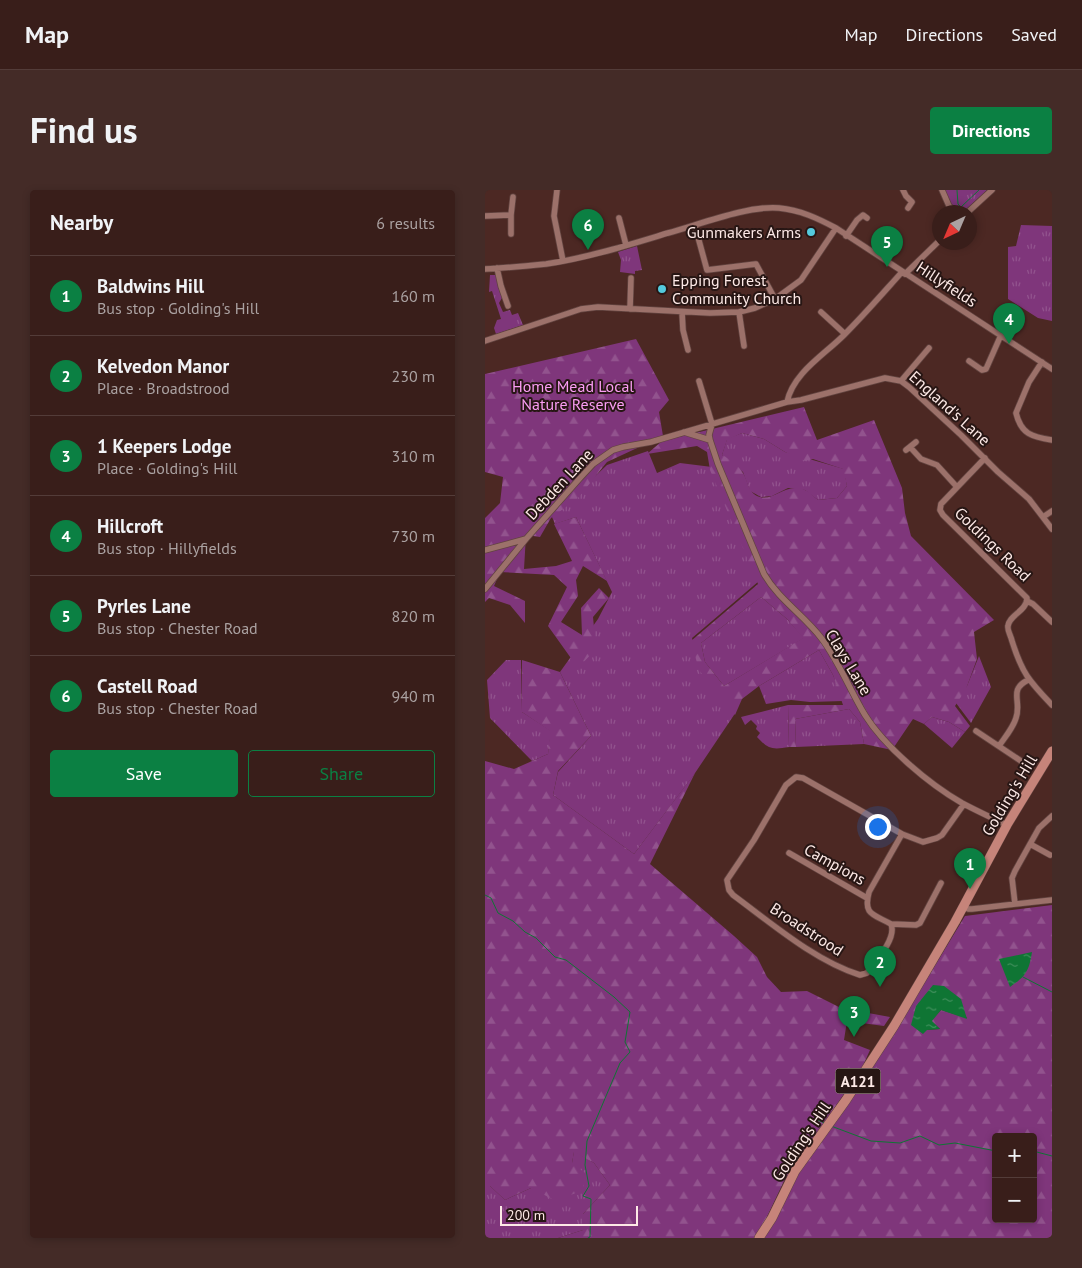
<!DOCTYPE html>
<html lang="en">
<head>
<meta charset="utf-8">
<style>
  body { margin:0; font-family:"PT Sans",sans-serif; background:#442b27; color:#f1f3f6 }
  .controls { position:absolute; right:15px; bottom:15px; display:grid; overflow:hidden; border-radius:5px; box-shadow:0 2px 8px #0003 }
  .controls button { width:45px; height:45px; display:grid; place-items:center; padding:0; border:0; border-bottom:1px solid #533c39; background:#391e1a; color:#f1f3f6; font:25px sans-serif }
  .compass { position:absolute; left:447px; top:15px; width:45px; height:45px; border-radius:50%; background:#391e1a; box-shadow:0 2px 8px #0003; rotate:224deg }
  .scale { position:absolute; left:15px; bottom:12px; width:138px; box-sizing:border-box; padding-left:5px; border:2px solid #fde9e6; border-top:0; font-size:14px; line-height:18px; white-space:nowrap; color:#fde9e6; -webkit-text-stroke:4px #271614; paint-order:stroke }
  .you { position:absolute; left:392px; top:636px; width:18px; height:18px; margin:-12px; border:4px solid #fff; border-radius:50%; background:#1a73e8; box-shadow:0 0 0 8px #1a73e833 }
  .badge { display:grid; place-items:center; width:32px; height:32px; border-radius:50%; background:#0b8043; color:#fff; font-size:16px; font-weight:700 }
  .pin { position:absolute; translate:-50% -41px; filter:drop-shadow(0 1px 2px #0008) }
  .pin::after { content:''; position:absolute; top:26px; width:18px; height:15px; background:inherit; clip-path:polygon(0 0,100% 0,50% 100%) }
  .list { margin:0; padding:0; list-style:none }
  h2 { display:flex; justify-content:space-between; align-items:center; height:65px; margin:0; padding:0 20px; font-size:21px }
  h2 small { font-size:16px; font-weight:400; color:#aba2a2 }
  .list li { display:grid; grid-template-columns:32px 1fr auto; gap:15px; align-items:center; box-sizing:border-box; height:80px; padding:0 20px; border-top:1px solid #533c39 }
  .list b { display:block; font-size:19px; white-space:nowrap }
  .list p { margin:0; font-size:16px; white-space:nowrap; color:#aba2a2 }
  .list em { font-size:16px; font-style:normal; color:#aba2a2 }
  .actions { display:flex; gap:10px; padding:15px 20px }
  .actions a { flex:1; padding:11px 0; border:1px solid #0b8043; border-radius:5px; text-align:center; font-size:18px; color:#0b8043 }
  .actions .main { background:#0b8043; color:#fff }
  .map { position:relative; flex:none; width:567px; height:1048px; overflow:hidden; border-radius:5px }
  header { display:flex; align-items:center; gap:30px; box-sizing:border-box; height:70px; padding:0 25px; background:#391e1a; border-bottom:1px solid #533c39 }
  header strong { font-size:24px }
  nav { display:flex; gap:28px; margin-inline-start:auto; font-size:18px }
  .intro { display:flex; align-items:center; justify-content:space-between; box-sizing:border-box; height:120px; padding:0 30px }
  h1 { margin:0; font-size:35px }
  .button { padding:12px 22px; border-radius:5px; background:#0b8043; color:#fff; font-size:18px; font-weight:700 }
  main { display:flex; gap:30px; padding:0 30px }
  aside { flex:1; background:#391e1a; border-radius:5px; box-shadow:0 2px 8px #0003 }
  .map>svg:first-child { display:block }
  .grass { fill:url(#grass-tufts) }
  .forest { fill:url(#forest-firs); fill-rule:evenodd }
  .water { fill:url(#water-ripples) }
  .lines { fill:none; stroke-linecap:round; stroke-linejoin:round }
  .stream { stroke:#0f7534; stroke-width:1 }
  .street-casing { stroke:#624440; stroke-width:7 }
  .primary-casing { stroke:#624440; stroke-width:10 }
  .street { stroke:#9c716a; stroke-width:5.5 }
  .primary { stroke:#c6847a; stroke-width:9 }
  .poi-dot { fill:#54cadd; stroke:#271614; stroke-width:2 }
  .labels { text-anchor:middle; dominant-baseline:central; stroke-width:4; stroke-linejoin:round; paint-order:stroke }
  .shield { fill:#271614; stroke:#bdaaa7; stroke-width:1 }
  .shield-label { font-size:15px; font-weight:bold; fill:#fde9e6 }
  .poi-label { font-size:16px; fill:#fde9e6; stroke:#271614; text-anchor:end }
  .street-label { font-size:16px; fill:#fde9e6; stroke:#271614 }
  .park-label { font-size:16px; fill:#fb9df4; stroke:#271614 }
</style>
</head>
<body>
<header>
<strong>Map</strong>
<nav><a>Map</a><a>Directions</a><a>Saved</a></nav>
</header>
<div class="intro"><h1>Find us</h1><a class="button">Directions</a></div>
<main>
<aside>
<h2>Nearby<small>6 results</small></h2>
<ul class="list">
<li><span class="badge">1</span><div><b>Baldwins Hill</b><p>Bus stop · Golding's Hill</p></div><em>160 m</em></li>
<li><span class="badge">2</span><div><b>Kelvedon Manor</b><p>Place · Broadstrood</p></div><em>230 m</em></li>
<li><span class="badge">3</span><div><b>1 Keepers Lodge</b><p>Place · Golding's Hill</p></div><em>310 m</em></li>
<li><span class="badge">4</span><div><b>Hillcroft</b><p>Bus stop · Hillyfields</p></div><em>730 m</em></li>
<li><span class="badge">5</span><div><b>Pyrles Lane</b><p>Bus stop · Chester Road</p></div><em>820 m</em></li>
<li><span class="badge">6</span><div><b>Castell Road</b><p>Bus stop · Chester Road</p></div><em>940 m</em></li>
</ul>
<div class="actions"><a class="main">Save</a><a>Share</a></div>
</aside>
<div class="map">
<svg width="567" height="1048" viewBox="0 0 567 1048">
  <defs>
    <pattern id="grass-tufts" width="24" height="20" patternUnits="userSpaceOnUse" patternTransform="scale(1.25)"><rect width="24" height="20" fill="#7f367b"/><path d="M3 7l-1-3M5 7V3M7 7l1-3M15 17l-1-3M17 17v-4M19 17l1-3" fill="none" stroke="#92538e"/></pattern>
    <pattern id="forest-firs" width="22" height="20" patternUnits="userSpaceOnUse" patternTransform="scale(1.25)"><rect width="22" height="20" fill="#7f367b"/><path d="M5 1l3.5 6h-7zM16 11l3.5 6h-7z" fill="#92538e"/></pattern>
    <pattern id="water-ripples" width="26" height="14" patternUnits="userSpaceOnUse" patternTransform="scale(1.25)"><rect width="26" height="14" fill="#0f7534"/><path d="M2 4q2-2 4 0t4 0M15 11q2-2 4 0t4 0" fill="none" stroke="#3f8f5b"/></pattern>
  </defs>
  <rect width="100%" height="100%" fill="#4c2823"/>
  <path class="grass" d="M 459,0 L 502,0 L 478,22 C 467,19 463,10 459,0 Z
    M 536,35 L 567,36 L 567,131 L 553,128 L 523,109 L 523,57 L 531,56 Z
    M 152,56 L 157,80 L 150,81 L 150,84 L 135,82 L 136,70 L 133,62 Z
    M 5,85 L 11,85 L 18,106 L 14,113 L 18,122 L 25,120 L 27,125 L 33,123 L 38,135 L 11,144 L 9,138 L 12,130 L 16,129 L 7,101 L 4,102 Z
    M 257,243 L 279,249 L 300,262 L 359,279 L 362,296 L 352,308 L 333,310 L 320,300 L 303,298 L 287,306 L 276,307 L 265,301 L 258,282 L 237,265 L 242,249 Z
    M 163,261 L 172,283 L 195,273 L 227,277 L 274,391 L 207,448 L 215,477 L 251,522 L 208,586 L 149,664 L 68,605 L 73,582 L 106,546 L 75,482 L 113,429 L 127,402 L 91,327 L 70,334 L 67,327 L 122,275 Z
    M 276,407 L 302,429 L 319,448 L 239,496 L 220,472 L 216,453 Z
    M 334,460 L 348,485 L 358,511 L 325,512 L 306,510 L 281,514 L 274,496 Z
    M 494,466 L 506,497 L 486,533 L 471,513 L 482,496 Z
    M 21,470 L 36,470 L 37,522 L 66,541 L 63,564 L 47,571 L 5,528 L 2,490 Z
    M 303,515 L 304,557 C 287,560 283,559 272,547 L 275,543 L 271,539 L 272,536 L 266,530 L 260,535 L 256,527 Z
    M 364,519 L 375,532 L 379,554 L 311,557 L 310,529 Z
    M 447,527 L 464,532 L 480,542 L 467,558 L 439,534 Z
    M 89,961 L 109,973 L 125,995 L 98,1024 L 98,1040 L 73,1048 L 0,1048 L 0,996 L 5,996 L 20,1010 L 46,998 L 87,973 Z"/>
  <path class="forest" d="M 151,149 L 184,210 L 174,222 L 178,246 L 122,272 L 93,308 L 66,328 L 55,347 L 41,345 L 39,379 L 71,376 L 87,371 L 69,334 L 91,327 L 122,391 L 98,376 L 91,390 L 93,406 L 76,432 L 97,445 L 96,418 L 114,398 L 124,408 L 108,427 L 111,459 L 93,478 L 63,436 L 82,397 L 69,385 L 15,382 L 9,396 L 40,411 L 40,433 L 25,415 L 4,408 L 0,412 L 0,328 L 15,313 L 18,287 L 0,282 L 0,184 Z
    M 319,217 L 332,250 L 389,230 L 417,298 L 420,323 L 426,346 L 509,430 L 489,442 L 492,469 L 481,499 L 470,516 L 485,536 L 480,542 L 464,532 L 447,527 L 439,534 L 428,529 L 407,560 L 379,554 L 375,532 L 364,519 L 310,529 L 311,557 L 304,557 L 303,515 L 358,515 L 348,485 L 334,460 L 274,496 L 257,509 L 250,525 L 214,480 L 206,451 L 273,394 L 225,280 L 222,262 L 212,256 L 162,264 L 177,251 ZM 257,243 L 279,249 L 300,262 L 320,271 L 328,269 L 358,279 L 362,296 L 352,308 L 333,310 C 329,307 325,302 320,300 C 301,292 290,311 275,307 C 262,303 264,292 258,283 C 253,275 245,269 237,265 L 242,250 ZM 276,407 L 302,429 L 318,448 L 239,496 L 220,472 L 216,453 Z
    M 37,470 L 75,482 L 106,546 L 73,581 L 68,605 L 149,664 L 210,583 L 165,674 L 249,746 L 272,767 L 282,787 L 296,802 L 322,801 L 356,818 L 405,827 L 399,836 L 362,831 L 359,850 L 385,860 L 377,878 L 299,991 L 281,1029 L 269,1048 L 73,1048 L 98,1040 L 98,1024 L 125,995 L 109,973 L 89,962 L 87,973 L 100,983 L 98,1000 L 71,1011 L 46,998 L 20,1010 L 5,996 L 0,996 L 0,571 L 29,579 L 63,564 L 65,541 L 37,522 Z
    M 567,715 L 567,1048 L 278,1048 L 287,1036 L 307,992 L 415,833 L 480,726 ZM 459,797 L 482,828 L 456,820 L 446,831 L 455,839 L 442,840 ZM 511,947 L 548,947 L 548,1029 L 511,1029 Z"/>
  <path class="water" d="M 547,762 C 544,781 541,786 525,797 L 514,769 Z
    M 448,795 L 459,796 L 476,809 L 482,829 L 456,820 L 447,831 L 455,839 L 442,840 L 438,844 L 426,835 L 431,816 Z"/>
  <g class="lines">
    <path class="stream" d="M 472,0 L 473,14 L 476,17 L 494,0
      M 0,705 L 6,708 L 13,723 L 28,731 L 40,742 L 51,748 L 70,767 L 81,770 L 129,807 L 145,822 L 140,852 L 145,862 L 135,873 L 102,951 L 100,975 L 104,996 L 98,1006 L 106,1009 L 105,1047 L 103,1048
      M 538,787 L 567,802
      M 329,929 L 340,933
      M 346,936 L 386,951 L 415,953 L 435,946 L 454,955 L 470,953 L 511,961
      M 548,961 L 567,966"/>
    <g class="street-casing">
      <path id="street" d="M 72,0 L 69,26 L 78,71
        M 418,0 L 421,6 L 427,12 L 423,18
        M 457,0 L 464,16 L 471,22
        M 483,22 L 507,0
        M 0,26 L 26,25
        M 134,28 L 141,55
        M 210,36 L 222,80 L 271,74 L 290,109
        M 26,44 L 26,25 L 28,7
        M 361,46 L 372,30 L 378,25 L 382,28
        M 12,78 L 16,96 L 23,116
        M 0,79 C 20,78 41,76 61,74 C 102,68 143,55 183,43 C 213,35 264,15 294,18 C 315,20 332,28 351,38 L 567,179
        M 420,84 L 454,51
        M 145,119 L 146,88
        M 197,122 L 198,140 L 203,160
        M 254,122 L 259,156
        M 336,122 L 360,144
        M 0,151 L 96,119 L 113,117 L 225,123 L 254,122 L 270,118 L 290,109 L 316,90 L 351,38
        M 484,171 L 497,180 L 501,179 L 516,145
        M 557,172 L 544,192 L 531,223 C 536,244 547,247 567,250
        M 214,191 L 227,234
        M 416,191 L 444,158
        M 302,212 C 308,183 339,165 359,145 C 379,125 398,103 417,82
        M 227,234 L 224,245 L 225,250 L 233,274 L 279,384 C 294,410 319,425 337,449 C 354,472 365,500 380,525 C 400,557 444,594 477,613 C 492,621 507,628 522,635
        M 199,242 L 225,250
        M 425,257 L 436,269 L 452,275 L 472,297
        M 421,260 L 431,252
        M 500,268 L 456,314 L 455,320 L 458,325 L 542,408 C 542,421 524,425 523,436 C 522,440 526,446 527,451 C 537,483 544,491 567,515
        M 558,327 L 567,321
        M 0,360 L 41,349 L 95,288 L 108,274 L 128,260 L 138,257 L 166,252 L 302,212 L 316,210 L 400,188 L 416,191 L 424,197 L 476,245 L 513,282 L 544,309 L 567,339
        M 0,399 L 41,349
        M 542,411 L 548,414 L 567,432
        M 491,541 L 536,571
        M 514,556 C 520,547 528,538 531,528 C 537,511 523,500 543,490
        M 417,644 L 384,702 C 378,725 388,724 406,734 C 412,748 391,771 382,783 L 375,785 C 330,771 286,733 248,705 L 244,700 L 242,690 L 269,650 L 301,595 L 311,587 L 318,588 L 417,644 L 438,652 L 452,648 L 457,645 L 479,614
        M 545,654 L 565,665
        M 304,663 L 382,708
        M 530,714 L 527,688 L 530,681 L 554,638 L 567,626
        M 478,716 L 483,719 L 487,719 L 567,710
        M 406,734 L 431,735 L 435,733 L 456,693"/>
    </g>
    <g class="primary-casing">
      <path id="primary" d="M 274,1048 L 287,1028 L 310,981 L 361,910 L 409,836 L 470,732 L 522,635 L 567,561"/>
    </g>
    <use href="#street" class="street"/>
    <use href="#primary" class="primary"/>
  </g>
  <g class="poi-dot">
    <circle cx="326" cy="42" r="5"/>
    <circle cx="177" cy="99" r="5"/>
  </g>
  <g class="labels">
    <rect class="shield" x="350.5" y="878.5" width="45" height="25" rx="4"/>
    <g class="shield-label">
      <text x="373" y="891">A121</text>
    </g>
    <g class="poi-label">
      <text x="316" y="42">Gunmakers Arms</text>
      <text x="187" y="90" text-anchor="start">Epping Forest<tspan x="187" dy="18">Community Church</tspan></text>
    </g>
    <g class="street-label">
      <text transform="translate(462 94) rotate(33)">Hillyfields</text>
      <text transform="translate(465 218) rotate(42)">England's Lane</text>
      <text transform="translate(74 294) rotate(-47)">Debden Lane</text>
      <text transform="translate(508 354) rotate(44)">Goldings Road</text>
      <text transform="translate(364 472) rotate(59)">Clays Lane</text>
      <text transform="translate(524 605) rotate(-59)">Golding's Hill</text>
      <text transform="translate(350 674) rotate(29)">Campions</text>
      <text transform="translate(322 739) rotate(33)">Broadstrood</text>
      <text transform="translate(316 951) rotate(-56)">Golding's Hill</text>
    </g>
    <g class="park-label">
      <text x="88" y="196">Home Mead Local<tspan x="88" dy="18">Nature Reserve</tspan></text>
    </g>
  </g>
</svg>
<div class="controls">
<button>+</button>
<button>−</button>
</div>
<svg class="compass" viewBox="-18 -18 36 36"><path d="M0-13l5 13h-10z" fill="#e53935"/><path d="M0 13l5-13h-10z" fill="#aba2a2"/></svg>
<div class="scale">200 m</div>
<div class="you"></div>
<div class="pin badge" style="left:485px;top:699px">1</div>
<div class="pin badge" style="left:395px;top:797px">2</div>
<div class="pin badge" style="left:369px;top:847px">3</div>
<div class="pin badge" style="left:524px;top:154px">4</div>
<div class="pin badge" style="left:402px;top:77px">5</div>
<div class="pin badge" style="left:103px;top:60px">6</div>
</div>
</main>
</body>
</html>
